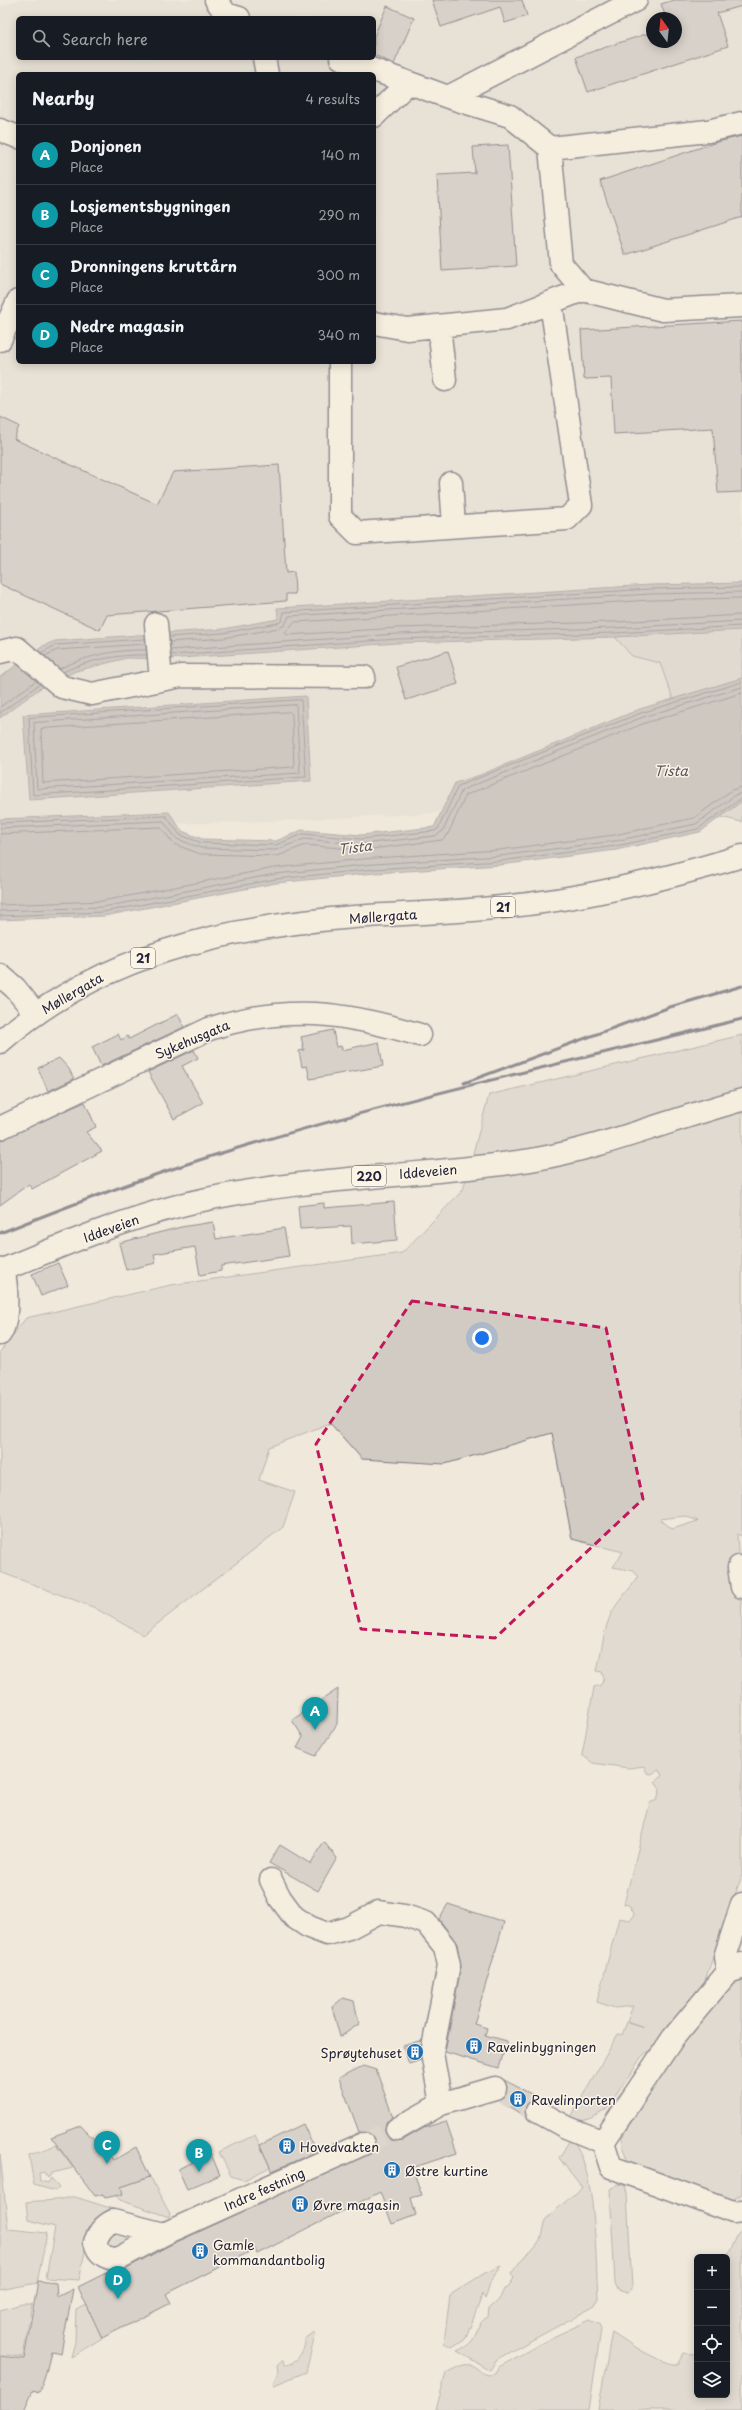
<!DOCTYPE html>
<html lang="en">
<head>
<meta charset="utf-8">
<style>
  body { margin:0; font-family:"Playpen Sans",sans-serif; background:#20242c; color:#f1f3f6 }
  .controls { position:absolute; right:12px; bottom:12px; display:grid; overflow:hidden; border-radius:6px; box-shadow:0 2px 10px #0003 }
  .controls button { width:36px; height:36px; display:grid; place-items:center; padding:0; border:0; border-bottom:1px solid #363941; background:#171b24; color:#f1f3f6; font:20px sans-serif }
  .compass { position:absolute; left:646px; top:12px; width:36px; height:36px; border-radius:50%; background:#171b24; box-shadow:0 2px 10px #0003; rotate:345deg }
  .you { position:absolute; left:482px; top:1338px; width:14px; height:14px; margin:-10px; border:3px solid #fff; border-radius:50%; background:#1a73e8; box-shadow:0 0 0 6px #1a73e833 }
  .badge { display:grid; place-items:center; width:26px; height:26px; border-radius:50%; background:#1f6fb2; color:#fff; font-size:13px; font-weight:700 }
  .pin { position:absolute; translate:-50% -33px; filter:drop-shadow(0 1px 2px #0008) }
  .pin::after { content:''; position:absolute; top:21px; width:14px; height:12px; background:inherit; clip-path:polygon(0 0,100% 0,50% 100%) }
  .list { margin:0; padding:0; list-style:none }
  h2 { display:flex; justify-content:space-between; align-items:center; height:52px; margin:0; padding:0 16px; font-size:17px }
  h2 small { font-size:13px; font-weight:400; color:#9ea1a6 }
  .list li { display:grid; grid-template-columns:26px 1fr auto; gap:12px; align-items:center; box-sizing:border-box; height:60px; padding:0 16px; border-top:1px solid #363941 }
  .list b { display:block; font-size:15px; white-space:nowrap }
  .list p { margin:0; font-size:13px; white-space:nowrap; color:#9ea1a6 }
  .list em { font-size:13px; font-style:normal; color:#9ea1a6 }
  .icon { flex:none; width:22px; height:22px; fill:none; stroke:currentColor; stroke-width:2; stroke-linecap:round; stroke-linejoin:round }
  .map { position:relative; flex:none; width:742px; height:2410px; overflow:hidden }
  .search { position:absolute; background:#171b24; box-shadow:0 2px 10px #0003; left:16px; top:16px; width:360px; height:44px; display:flex; align-items:center; gap:10px; box-sizing:border-box; padding:0 14px; border-radius:6px; color:#9ea1a6; font-size:15px }
  .panel { position:absolute; background:#171b24; box-shadow:0 2px 10px #0003; left:16px; top:72px; width:360px; height:292px; border-radius:6px }
  .map>svg:first-child { display:block }
  .built { fill:#e0d9cf; fill-rule:evenodd }
  .green { fill:#d1cbc3; stroke:#7a767f; fill-rule:evenodd }
  .water { fill:#a6a2a2; stroke:#716f79 }
  .lines { fill:none; stroke-linecap:round; stroke-linejoin:round }
  .shore { stroke:#575564; stroke-width:1 }
  .building { fill:#bcb7b3; stroke:#22223b }
  .minor-tunnel { stroke:#c6c0bb; stroke-width:22; stroke-dasharray:22 11; stroke-linecap:butt }
  .minor-casing { stroke:#22223b; stroke-width:25 }
  .major-casing { stroke:#22223b; stroke-width:25 }
  .minor { stroke:#fcf5e5; stroke-width:22 }
  .major { stroke:#fcf5e5; stroke-width:22 }
  .rail { stroke:#22223b; stroke-width:3 }
  .marked { fill:none; stroke:#c2185b; stroke-width:3; stroke-dasharray:8 5; stroke-linejoin:round }
  .labels { text-anchor:middle; dominant-baseline:central; stroke-width:3; stroke-linejoin:round; paint-order:stroke }
  .shield { fill:#fcf5e5; stroke:#63616e; stroke-width:1 }
  .shield-label { font-size:12px; font-weight:bold; fill:#22223b }
  .street-label { font-size:13px; fill:#22223b; stroke:#fcf5e5 }
  .poi-label { font-size:13px; fill:#22223b; stroke:#fcf5e5; text-anchor:start }
  .water-label { font-size:14px; font-style:italic; fill:#575564; stroke:#fcf5e5 }
</style>
</head>
<body>
<div class="map">
<svg width="742" height="2410" viewBox="0 0 742 2410">
  <rect width="100%" height="100%" fill="#efe8db"/>
  <filter id="ink" filterUnits="userSpaceOnUse"><feTurbulence type="fractalNoise" baseFrequency=".025" numOctaves="2"/><feDisplacementMap in="SourceGraphic" scale="8" xChannelSelector="R" yChannelSelector="G"/><feConvolveMatrix kernelMatrix="1 2 1 2 8 2 1 2 1" color-interpolation-filters="sRGB"/></filter>
  <g filter="url(#ink)">
    <path class="built" d="M 18,0 L 742,0 L 742,693 L 435,813 L 248,822 L 0,827 L 0,7 ZM 18,18 L 374,18 L 374,58 L 18,58 ZM 652,18 L 676,18 L 676,42 L 652,42 ZM 18,74 L 374,74 L 374,362 L 18,362 Z"/>
    <path class="green" d="M 728,629 L 742,630 L 742,678 L 673,699 L 660,663 L 632,656 L 615,637 Z
      M 742,801 L 742,822 L 721,817 Z
      M 742,1035 L 742,1536 L 737,1534 L 742,1619 L 742,1875 L 700,1994 L 667,2038 L 642,2056 L 606,2110 L 591,2118 L 579,2122 L 569,2121 L 618,2034 L 622,2035 L 627,2022 L 644,2027 L 627,2021 L 633,2006 L 615,2008 L 597,2002 L 619,1918 L 629,1920 L 633,1918 L 634,1913 L 629,1905 L 624,1904 L 650,1803 L 657,1800 L 660,1789 L 655,1782 L 662,1776 L 659,1770 L 651,1774 L 647,1773 L 644,1766 L 629,1768 L 593,1763 L 582,1755 L 594,1687 L 601,1685 L 604,1678 L 602,1672 L 597,1671 C 601,1654 603,1635 609,1619 C 615,1602 630,1591 638,1576 L 634,1571 L 613,1567 L 623,1552 L 572,1539 L 552,1433 L 445,1464 L 362,1459 L 330,1423 L 269,1447 L 259,1480 L 295,1492 L 283,1527 L 143,1635 L 93,1607 L 0,1572 L 0,1352 L 26,1318 L 171,1285 L 402,1253 L 463,1190 L 489,1095 ZM 685,1516 L 698,1521 L 672,1529 L 660,1519 Z
      M 742,1978 L 742,2194 L 729,2202 L 628,2162 L 623,2148 L 622,2137 L 682,2040 L 717,1997 Z
      M 255,2135 L 270,2167 L 244,2180 L 231,2176 L 219,2152 Z
      M 571,2138 C 597,2168 595,2256 598,2298 L 593,2307 L 497,2359 L 490,2370 L 457,2351 C 484,2340 471,2326 488,2317 L 489,2309 L 499,2300 L 504,2289 L 508,2288 L 514,2278 L 511,2274 L 522,2259 L 535,2248 L 540,2241 L 545,2220 L 582,2187 L 559,2158 Z
      M 56,2145 L 73,2168 L 52,2173 L 48,2178 L 44,2172 L 39,2173 L 40,2181 L 48,2183 L 51,2178 L 59,2187 L 55,2191 L 34,2185 L 29,2155 Z
      M 0,2154 L 8,2229 L 47,2233 L 37,2283 L 0,2290 Z
      M 150,2177 L 170,2214 L 169,2217 L 120,2200 L 116,2196 L 121,2187 Z
      M 619,2184 L 625,2186 L 627,2194 L 632,2289 L 627,2293 L 618,2290 L 615,2283 L 610,2189 Z
      M 69,2197 L 75,2197 L 158,2223 L 109,2216 L 88,2237 L 79,2280 L 46,2278 L 55,2227 L 28,2220 L 26,2202 C 41,2200 55,2202 69,2197 Z
      M 106,2229 L 145,2233 L 116,2247 L 109,2246 L 103,2235 Z
      M 742,2231 L 742,2410 L 598,2410 L 612,2332 C 632,2345 653,2360 677,2365 L 684,2353 L 695,2354 L 697,2350 L 697,2395 L 727,2395 L 727,2258 L 738,2234 Z
      M 502,2266 L 491,2280 L 485,2299 L 483,2293 L 466,2338 L 452,2347 L 444,2343 L 450,2295 L 485,2273 Z
      M 22,2304 L 32,2304 L 23,2357 L 0,2354 L 0,2310 Z
      M 87,2305 L 102,2338 L 71,2357 L 75,2342 L 76,2310 Z
      M 590,2320 L 599,2324 L 601,2329 L 589,2410 L 436,2410 L 446,2373 C 452,2370 463,2363 470,2365 C 481,2368 482,2378 495,2374 L 499,2367 L 553,2337 Z
      M 316,2331 L 306,2372 L 274,2385 L 273,2383 L 278,2373 L 277,2366 L 283,2360 L 284,2365 C 296,2365 306,2350 305,2339 Z"/>
    <path class="water" d="M 742,583 L 742,630 L 615,637 L 398,643 L 167,659 L 127,658 L 76,671 L 39,689 L 0,718 L 0,677 L 43,646 L 55,641 L 223,629 L 278,619 L 277,608 L 650,585 Z
      M 742,678 L 742,801 L 700,832 L 616,850 L 500,865 L 375,873 L 276,883 L 104,916 L 0,920 L 0,819 L 169,812 L 182,831 L 202,839 L 276,841 L 302,830 L 361,835 L 434,827 L 455,783 L 480,775 L 640,709 Z
      M 306,696 L 311,781 L 29,800 L 23,715 Z"/>
    <g class="lines">
      <path class="shore" d="M 742,598 L 651,600 L 294,622 L 285,633 L 288,635 L 397,628 L 615,622 L 742,615
        M 169,637 L 223,633 L 278,623 L 282,621 L 284,612 L 650,589 L 742,587
        M 170,642 L 224,638 L 279,628 L 285,625 L 289,616 L 650,594 L 742,592
        M 170,650 L 397,634 L 615,628 L 742,621
        M 41,653 L 56,645 L 145,639
        M 171,655 L 397,639 L 615,633 L 742,626
        M 45,656 L 57,650 L 146,644
        M 59,669 C 85,656 117,649 146,650
        M 63,672 C 88,660 119,654 147,655
        M 301,700 L 306,777 L 33,795 L 29,718 Z
        M 296,705 L 300,773 L 37,789 L 34,723 Z
        M 0,707 L 36,681
        M 290,712 L 292,714 L 294,767 L 43,783 L 41,729 Z
        M 0,713 L 40,684
        M 0,823 L 166,816 L 180,835 L 202,843 L 276,845 L 303,834 L 361,839 L 434,831 L 438,829 L 458,786 L 641,713 L 742,682
        M 0,828 L 163,821 L 177,839 L 201,848 L 276,850 L 304,839 L 361,844 L 435,836 L 443,831 L 462,790 L 643,717 L 742,687
        M 0,834 L 160,827 L 174,844 L 200,854 L 278,856 L 305,845 L 363,850 L 442,840 L 448,834 L 466,795 L 645,723 L 742,693
        M 0,905 L 102,901 L 274,868 L 374,858 L 499,850 L 614,835 L 694,818 L 732,790 L 742,787
        M 0,911 L 103,907 L 275,874 L 374,864 L 499,856 L 615,841 L 696,824 L 735,795 L 742,793
        M 0,916 L 103,912 L 276,879 L 375,869 L 500,861 L 616,846 L 698,829 L 742,798"/>
    </g>
    <path class="building" d="M 432,0 L 522,0 L 527,16 L 505,23 L 500,7 L 441,27 Z
      M 674,0 L 742,0 L 742,6 L 717,13 L 728,46 L 588,92 L 576,57 L 652,32 L 652,42 L 676,42 L 676,18 L 666,18 L 661,4 Z
      M 387,6 L 414,18 L 394,64 L 374,55 L 374,36 Z
      M 742,136 L 742,217 L 625,255 L 600,181 L 717,142 Z
      M 508,145 L 516,266 L 442,271 L 437,175 L 475,173 L 473,147 Z
      M 742,321 L 742,492 L 718,493 L 713,428 L 614,434 L 611,378 L 584,379 L 581,330 Z
      M 0,417 L 19,426 L 14,439 L 157,504 L 173,472 L 279,465 L 286,573 L 294,572 L 295,594 L 286,594 L 286,601 L 107,615 L 100,630 L 0,584 Z
      M 448,651 L 458,684 L 406,700 L 396,667 Z
      M 178,1014 L 184,1027 L 101,1066 L 92,1047 L 118,1034 L 121,1040 L 128,1036 L 129,1039 Z
      M 333,1030 L 336,1047 L 341,1046 L 342,1050 L 379,1042 L 383,1066 L 310,1079 L 307,1066 L 302,1067 L 299,1051 L 304,1050 L 301,1037 Z
      M 194,1050 L 198,1058 L 182,1066 L 203,1103 L 174,1119 L 148,1072 Z
      M 59,1058 L 69,1069 L 74,1079 L 48,1091 L 38,1068 Z
      M 85,1102 L 96,1127 L 86,1132 L 102,1151 L 32,1189 L 29,1184 L 0,1205 L 0,1140 Z
      M 394,1202 L 397,1240 L 352,1244 L 351,1226 L 300,1229 L 298,1206 L 324,1203 L 324,1208 Z
      M 213,1222 L 216,1239 L 284,1228 L 289,1256 L 221,1266 L 221,1271 L 200,1275 L 195,1247 L 154,1254 L 156,1263 L 126,1270 L 119,1243 L 181,1227 Z
      M 58,1263 L 68,1285 L 41,1296 L 32,1274 Z
      M 338,1689 L 337,1724 L 316,1756 L 297,1748 L 303,1737 L 292,1720 Z
      M 324,1842 L 337,1858 L 318,1891 L 269,1863 L 280,1845 L 311,1864 Z
      M 448,1904 L 504,1922 L 474,2024 L 487,2028 L 485,2035 L 507,2041 L 499,2068 L 445,2052 L 461,1967 L 457,1944 L 439,1919 Z
      M 343,1998 L 354,2001 L 359,2024 L 340,2037 L 332,2007 Z
      M 422,2040 L 421,2060 L 409,2064 L 403,2046 Z
      M 363,2066 L 376,2070 L 393,2117 L 386,2122 L 385,2129 L 390,2140 L 403,2140 L 424,2128 L 446,2121 L 457,2153 L 412,2168 L 422,2195 L 411,2198 L 416,2215 L 392,2224 L 380,2192 L 257,2254 L 255,2249 L 166,2294 L 171,2303 L 102,2338 L 78,2287 L 110,2271 L 123,2270 L 170,2245 L 373,2152 L 375,2145 L 374,2139 L 370,2134 L 359,2132 L 339,2078 Z
      M 504,2080 L 541,2099 L 531,2100 L 526,2105 L 526,2117 L 498,2100 L 504,2097 L 507,2091 Z
      M 303,2124 L 316,2152 L 272,2171 L 260,2145 Z
      M 81,2126 L 114,2160 L 136,2147 L 150,2177 L 121,2187 L 123,2194 L 105,2198 L 103,2194 L 95,2196 L 51,2137 Z
      M 211,2154 L 220,2175 L 187,2189 L 178,2169 Z
      M 38,2281 L 56,2283 L 57,2297 L 73,2289 L 61,2353 L 51,2351 L 46,2373 L 39,2392 L 33,2390 L 24,2410 L 0,2410 L 0,2356 L 24,2359 Z"/>
    <g class="lines">
      <path class="minor-tunnel" d="M 495,2088 L 537,2111
        M 363,2144 L 397,2129"/>
      <g class="minor-casing">
        <path id="minor" d="M 216,0 L 226,14 L 239,18
          M 264,58 L 267,74
          M 341,58 L 448,97 L 510,116 L 550,148 L 561,264 L 583,290 L 663,310 L 742,306
          M 448,97 L 636,0
          M 374,116 L 408,83
          M 0,130 L 18,137
          M 550,148 L 708,131 L 742,123
          M 374,323 L 407,329 L 507,319 L 583,290
          M 439,326 L 445,380
          M 0,340 L 18,301
          M 340,362 L 340,516 L 357,533 L 567,519 L 581,505 L 551,303
          M 451,483 L 454,526
          M 156,624 L 161,680
          M 0,652 L 17,648 L 62,687 L 92,694 L 181,676 L 364,677
          M 0,975 L 15,988 L 36,1014
          M 0,1128 L 209,1029 C 287,1004 344,1012 420,1035
          M 0,1334 C 9,1322 7,1284 3,1270
          M 739,1567 L 742,1587
          M 271,1880 L 280,1898 L 294,1917 L 309,1927 L 327,1934 L 349,1928 L 379,1912 L 405,1916 L 426,1923 L 445,1947 L 449,1965 L 432,2053 L 441,2104
          M 741,1968 L 728,1972 L 725,1957 L 742,1904
          M 537,2111 L 566,2127 L 603,2142 L 673,2038 L 728,1972 L 742,1964
          M 397,2129 L 441,2104 L 495,2088
          M 603,2142 L 611,2167 L 733,2212 L 742,2211
          M 164,2234 L 117,2259 C 106,2259 98,2254 95,2242 C 99,2232 103,2226 113,2221 L 164,2234 L 363,2144"/>
      </g>
      <g class="major-casing">
        <path id="major" d="M 0,1042 C 100,955 225,927 354,917 C 403,913 453,913 502,907 C 584,899 663,880 742,856
          M 0,1271 C 67,1243 136,1214 207,1199 C 314,1176 424,1177 531,1160 C 603,1148 672,1119 742,1100"/>
      </g>
      <use href="#minor" class="minor"/>
      <use href="#major" class="major"/>
      <path class="rail" d="M 464,1083 L 670,1007 L 742,986
        M 0,1233 C 78,1202 157,1172 238,1148 C 404,1098 574,1061 742,1019"/>
    </g>
  </g>
  <path d="M0 0H742V2410H0ZM 412,1301 L 606,1328 L 643,1499 L 495,1638 L 361,1629 L 316,1444 Z" fill="#efe8db" fill-opacity=".55" fill-rule="evenodd"/>
  <path class="marked" d="M 412,1301 L 606,1328 L 643,1499 L 495,1638 L 361,1629 L 316,1444 Z"/>
  <defs>
    <g id="building-disc" transform="scale(0.9)"><circle r="9.5" fill="#1f6fb2" stroke="#fcf5e5"/><path d="M-4-6H4V6H1V3H-1V6H-4ZM-2.5-4.3h1.7v1.8h-1.7ZM.8-4.3h1.7v1.8H.8ZM-2.5-1h1.7V.8h-1.7ZM.8-1h1.7V.8H.8Z" fill="#fff"/></g>
  </defs>
  <g fill-rule="evenodd">
    <use href="#building-disc" x="474" y="2046"/>
    <use href="#building-disc" x="415" y="2052"/>
    <use href="#building-disc" x="518" y="2099"/>
    <use href="#building-disc" x="287" y="2146"/>
    <use href="#building-disc" x="392" y="2170"/>
    <use href="#building-disc" x="300" y="2204"/>
    <use href="#building-disc" x="200" y="2251"/>
  </g>
  <g class="labels">
    <g class="shield">
      <rect x="491" y="897" width="24" height="20" rx="3"/>
      <rect x="131" y="948" width="24" height="20" rx="3"/>
      <rect x="352" y="1166" width="34" height="20" rx="3"/>
    </g>
    <g class="shield-label">
      <text x="503" y="907">21</text>
      <text x="143" y="958">21</text>
      <text x="369" y="1176">220</text>
    </g>
    <g class="street-label">
      <text transform="translate(383 916) rotate(-4)">Møllergata</text>
      <text transform="translate(72 993) rotate(-30)">Møllergata</text>
      <text transform="translate(192 1039) rotate(-23)">Sykehusgata</text>
      <text transform="translate(428 1171) rotate(-5)">Iddeveien</text>
      <text transform="translate(111 1228) rotate(-20)">Iddeveien</text>
      <text transform="translate(264 2189) rotate(-24)">Indre festning</text>
    </g>
    <g class="poi-label">
      <text x="487" y="2046">Ravelinbygningen</text>
      <text x="402" y="2052" text-anchor="end">Sprøytehuset</text>
      <text x="531" y="2099">Ravelinporten</text>
      <text x="300" y="2146">Hovedvakten</text>
      <text x="405" y="2170">Østre kurtine</text>
      <text x="313" y="2204">Øvre magasin</text>
      <text x="213" y="2244">Gamle<tspan x="213" dy="15">kommandantbolig</tspan></text>
    </g>
    <g class="water-label">
      <text x="671" y="770">Tista</text>
      <text transform="translate(355 847) rotate(-7)">Tista</text>
    </g>
  </g>
</svg>
<div class="controls">
<button>+</button>
<button>−</button>
<button><svg class="icon" aria-label="locate" viewBox="0 0 24 24"><circle cx="12" cy="12" r="6"/><path d="M12 2v4M12 18v4M2 12h4M18 12h4"/></svg></button>
<button><svg class="icon" aria-label="layers" viewBox="0 0 24 24"><path d="M12 4l9 5-9 5-9-5zM3 14l9 5 9-5"/></svg></button>
</div>
<svg class="compass" viewBox="-18 -18 36 36"><path d="M0-13l5 13h-10z" fill="#e53935"/><path d="M0 13l5-13h-10z" fill="#9ea1a6"/></svg>
<div class="you"></div>
<div class="pin badge" style="left:315px;top:1730px;background:#0f9aa8">A</div>
<div class="pin badge" style="left:199px;top:2172px;background:#0f9aa8">B</div>
<div class="pin badge" style="left:107px;top:2164px;background:#0f9aa8">C</div>
<div class="pin badge" style="left:118px;top:2299px;background:#0f9aa8">D</div>
<div class="search"><svg class="icon" aria-label="search" viewBox="0 0 24 24"><circle cx="10" cy="10" r="6"/><path d="M15 15l6 6"/></svg>Search here</div>
<section class="panel">
<h2>Nearby<small>4 results</small></h2>
<ul class="list">
<li><span class="badge" style="background:#0f9aa8">A</span><div><b>Donjonen</b><p>Place</p></div><em>140 m</em></li>
<li><span class="badge" style="background:#0f9aa8">B</span><div><b>Losjementsbygningen</b><p>Place</p></div><em>290 m</em></li>
<li><span class="badge" style="background:#0f9aa8">C</span><div><b>Dronningens kruttårn</b><p>Place</p></div><em>300 m</em></li>
<li><span class="badge" style="background:#0f9aa8">D</span><div><b>Nedre magasin</b><p>Place</p></div><em>340 m</em></li>
</ul>
</section>
</div>
</body>
</html>
